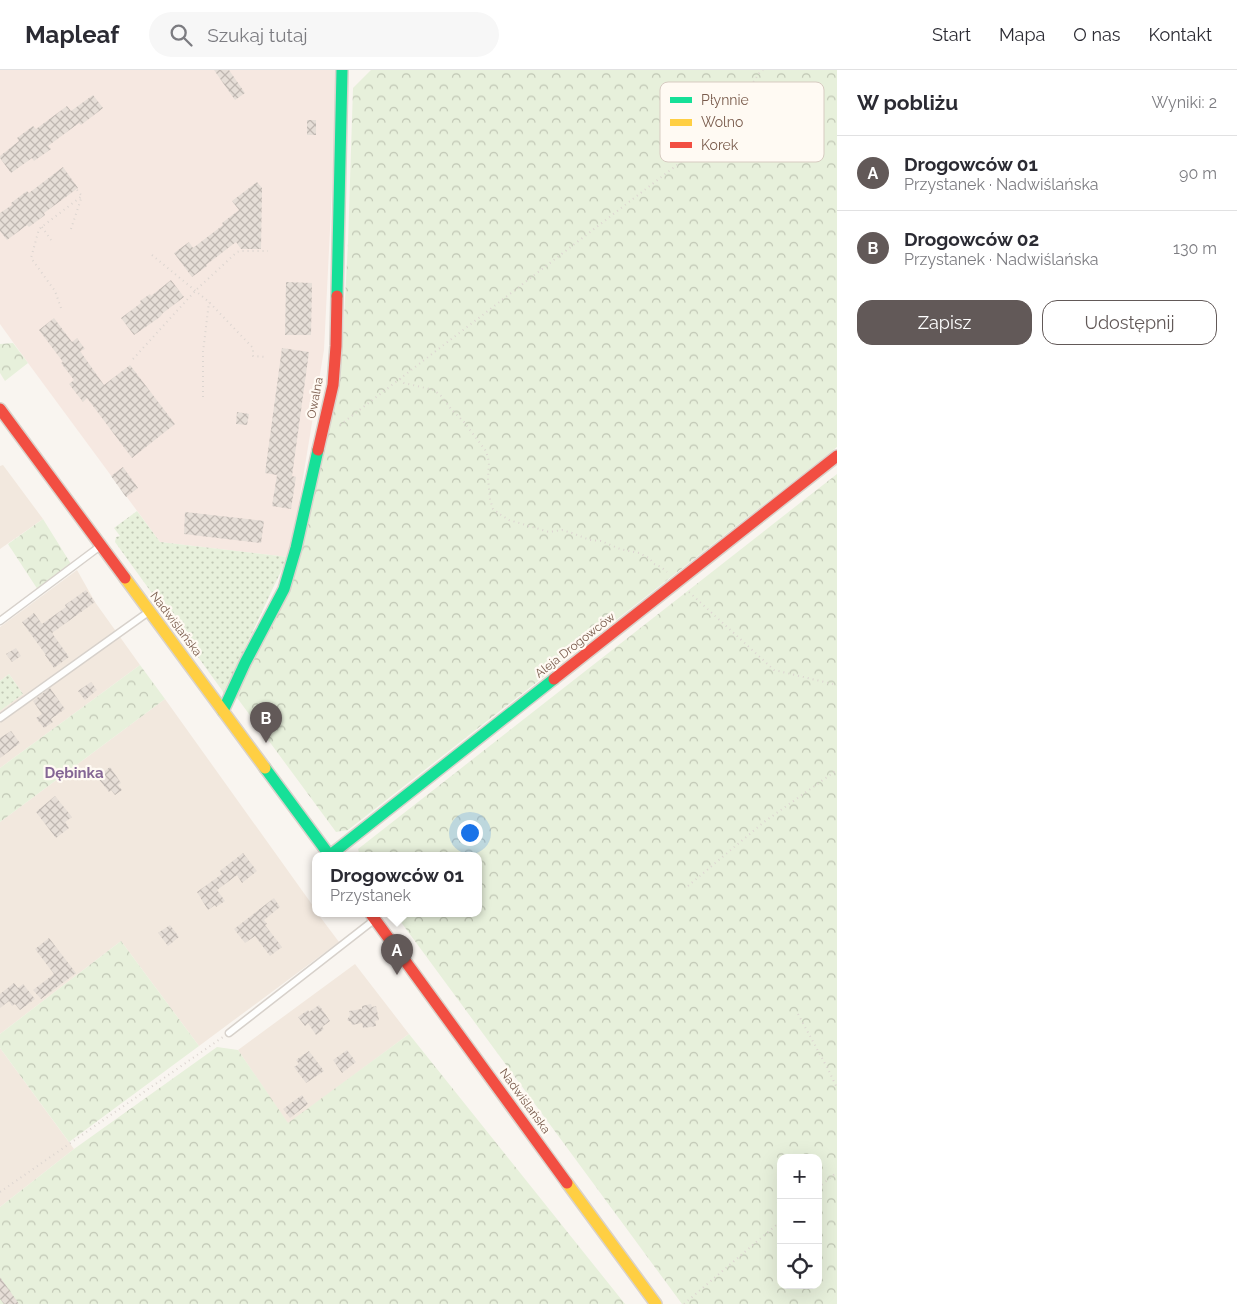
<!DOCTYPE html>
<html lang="pl">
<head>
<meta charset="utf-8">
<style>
  body { margin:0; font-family:Raleway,sans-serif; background:#f7f7f7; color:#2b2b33 }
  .controls { position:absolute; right:15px; bottom:15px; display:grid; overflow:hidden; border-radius:10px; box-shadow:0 5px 20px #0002 }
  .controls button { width:45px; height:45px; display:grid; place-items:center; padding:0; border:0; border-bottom:1px solid #e1e1e2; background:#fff; color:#2b2b33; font:25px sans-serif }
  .you { position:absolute; left:469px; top:762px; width:18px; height:18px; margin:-12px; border:4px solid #fff; border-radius:50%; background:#1a73e8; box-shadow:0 0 0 8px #1a73e833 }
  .badge { display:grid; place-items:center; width:32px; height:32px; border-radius:50%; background:#625958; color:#fff; font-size:16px; font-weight:700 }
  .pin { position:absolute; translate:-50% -41px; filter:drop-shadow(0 1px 2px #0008) }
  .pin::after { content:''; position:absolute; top:26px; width:18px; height:15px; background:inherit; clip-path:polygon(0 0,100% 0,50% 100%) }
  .popup { position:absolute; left:312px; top:782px; width:170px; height:65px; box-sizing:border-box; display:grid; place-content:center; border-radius:10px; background:#fff; filter:drop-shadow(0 1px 4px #0005); font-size:16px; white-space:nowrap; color:#7c7c81 }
  .popup b { font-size:19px; color:#2b2b33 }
  .popup::after { content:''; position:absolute; left:50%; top:100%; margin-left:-10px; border:10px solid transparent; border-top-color:#fff }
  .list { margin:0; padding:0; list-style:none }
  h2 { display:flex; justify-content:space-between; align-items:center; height:65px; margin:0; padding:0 20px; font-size:21px }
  h2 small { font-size:16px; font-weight:400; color:#7c7c81 }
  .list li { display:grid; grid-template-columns:32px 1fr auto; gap:15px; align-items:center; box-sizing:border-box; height:75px; padding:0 20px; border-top:1px solid #e1e1e2 }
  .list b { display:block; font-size:19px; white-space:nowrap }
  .list p { margin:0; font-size:16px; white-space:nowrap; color:#7c7c81 }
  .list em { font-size:16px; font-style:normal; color:#7c7c81 }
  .actions { display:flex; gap:10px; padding:15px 20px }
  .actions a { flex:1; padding:11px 0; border:1px solid #625958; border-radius:15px; text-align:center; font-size:18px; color:#625958 }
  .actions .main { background:#625958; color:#fff }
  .icon { flex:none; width:28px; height:28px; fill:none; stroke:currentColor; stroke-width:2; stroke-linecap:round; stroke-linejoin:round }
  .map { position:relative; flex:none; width:837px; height:1234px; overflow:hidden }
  header { display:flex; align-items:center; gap:30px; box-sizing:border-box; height:70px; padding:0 25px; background:#fff; border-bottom:1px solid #e1e1e2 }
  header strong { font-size:24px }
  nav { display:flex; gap:28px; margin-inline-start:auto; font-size:18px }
  .search { width:350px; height:45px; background:#f7f7f7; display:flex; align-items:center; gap:12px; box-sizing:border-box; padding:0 18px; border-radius:28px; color:#7c7c81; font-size:19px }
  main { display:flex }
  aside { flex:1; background:#fff }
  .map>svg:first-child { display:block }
  .residential { fill:#f2e8de }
  .commercial { fill:#f6e8e1 }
  .grass { fill:url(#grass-dots) }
  .forest { fill:url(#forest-crowns); fill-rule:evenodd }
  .building { fill:url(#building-cross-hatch) }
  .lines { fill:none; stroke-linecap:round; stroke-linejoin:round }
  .lane-casing { stroke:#d7d1cb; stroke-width:9 }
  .fast-casing { stroke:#d9d2cb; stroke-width:14 }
  .slow-casing { stroke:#d9d2cb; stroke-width:14 }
  .jam-casing { stroke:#d9d2cb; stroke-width:14 }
  .path { stroke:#dcd5d0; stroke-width:2; stroke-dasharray:1 4; stroke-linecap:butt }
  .lane { stroke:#fefefd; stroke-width:6 }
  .fast { stroke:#16e098; stroke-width:11 }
  .slow { stroke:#ffcf43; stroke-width:11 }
  .jam { stroke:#f24e42; stroke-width:11 }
  .labels { text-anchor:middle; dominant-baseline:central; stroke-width:4.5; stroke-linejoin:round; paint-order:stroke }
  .street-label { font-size:12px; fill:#7a5c4d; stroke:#fffaf3 }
  .quarter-label { font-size:15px; font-weight:bold; fill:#846695; stroke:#fffaf3 }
  .key { fill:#fffaf3; stroke:#d7cbc1; stroke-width:1 }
  .key-label { font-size:14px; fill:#7a5c4d }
</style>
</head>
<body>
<header>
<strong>Mapleaf</strong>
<div class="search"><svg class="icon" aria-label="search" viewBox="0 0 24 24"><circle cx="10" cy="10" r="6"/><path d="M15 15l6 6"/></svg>Szukaj tutaj</div>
<nav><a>Start</a><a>Mapa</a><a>O nas</a><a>Kontakt</a></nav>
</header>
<main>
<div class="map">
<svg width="837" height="1234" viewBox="0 0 837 1234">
  <defs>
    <pattern id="grass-dots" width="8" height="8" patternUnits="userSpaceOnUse" patternTransform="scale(1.25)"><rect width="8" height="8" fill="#e7f0db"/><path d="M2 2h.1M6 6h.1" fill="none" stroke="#c0c6b4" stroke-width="1.8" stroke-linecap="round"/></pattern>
    <pattern id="forest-crowns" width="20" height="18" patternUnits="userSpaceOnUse" patternTransform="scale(1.25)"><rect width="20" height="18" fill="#e7f0db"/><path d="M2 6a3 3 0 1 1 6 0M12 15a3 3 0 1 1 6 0" fill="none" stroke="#c0c6b4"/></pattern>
    <pattern id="building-cross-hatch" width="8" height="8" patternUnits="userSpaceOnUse" patternTransform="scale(1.25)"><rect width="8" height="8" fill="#e6ded7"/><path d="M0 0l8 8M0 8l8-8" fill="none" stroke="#bfb7b1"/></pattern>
  </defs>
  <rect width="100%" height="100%" fill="#f9f5f0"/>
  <path class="residential" d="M 3,395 L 43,449 L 0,479 L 0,396 Z
    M 77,500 L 95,532 L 140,595 L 0,698 L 0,641 L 23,624 L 9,604 L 0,611 L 0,557 Z
    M 165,629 L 316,840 L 316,844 L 318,844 L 339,872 L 199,976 L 121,871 L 0,964 L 0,752 Z
    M 355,894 L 409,964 L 288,1054 L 238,980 Z
    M 0,978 L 74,1079 L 0,1137 Z"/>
  <path class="commercial" d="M 0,0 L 338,0 L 324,280 L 298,438 L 288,487 L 160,472 L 28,293 L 0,254 Z"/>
  <path class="grass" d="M 137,441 L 160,472 L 288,487 L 273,518 L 224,623 L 115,472 L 116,467 L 120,466 L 114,458 Z
    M 9,604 L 23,624 L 0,641 L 0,611 Z"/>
  <path class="forest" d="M 371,0 L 837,0 L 837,377 L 348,760 L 336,762 L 235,625 L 289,522 L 343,267 L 348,173 L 353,18 Z
    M 13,273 L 28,293 L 5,311 L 0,303 L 0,274 Z
    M 837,404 L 837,1234 L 682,1234 L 395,844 L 478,844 L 478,786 L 360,786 L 358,779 ZM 781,1088 L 818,1088 L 818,1215 L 781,1215 Z
    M 43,449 L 71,494 L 38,520 L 8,474 Z
    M 140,595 L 165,629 L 0,752 L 0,698 Z
    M 121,871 L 199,976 L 69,1072 L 0,978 L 0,964 Z
    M 409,964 L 625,1234 L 0,1234 L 0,1137 L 74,1079 L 217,977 L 238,980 L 288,1053 Z"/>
  <path class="building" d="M 214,0 L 229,0 L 245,23 L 235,30 Z
    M 93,25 L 103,38 L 81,55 L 79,53 L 48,76 L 51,79 L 34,91 L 32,88 L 11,103 L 0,88 L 0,86 L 19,71 L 17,68 L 33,56 L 36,59 L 67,36 L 71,41 Z
    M 307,50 L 316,50 L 316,65 L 307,65 Z
    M 63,97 L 78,118 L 44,143 L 45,145 L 29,157 L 27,155 L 7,170 L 0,161 L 0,143 L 12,135 L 11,133 L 27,121 L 29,123 Z
    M 257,112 L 262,118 L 261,179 L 241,179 L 236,172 L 206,195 L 207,196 L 192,207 L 174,183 L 189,172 L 193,178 L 223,155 L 222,153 L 239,140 L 232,131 Z
    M 171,210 L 184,227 L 163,243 L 160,247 L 134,265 L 121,248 L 141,233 L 140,231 L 150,224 L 151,226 Z
    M 286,212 L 312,213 L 311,265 L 285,265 Z
    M 54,248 L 72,272 L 77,268 L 85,279 L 80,281 L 104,315 L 130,295 L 175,354 L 132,388 L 87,328 L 83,332 L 69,314 L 74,310 L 61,293 L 63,292 L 39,260 Z
    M 282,278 L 309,282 L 292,406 L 296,407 L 291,439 L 272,436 L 277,405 L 265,403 Z
    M 237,342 L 249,344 L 247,355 L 236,354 Z
    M 123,397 L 138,418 L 126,427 L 111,406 Z
    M 185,442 L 264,451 L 261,473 L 184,464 Z
    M 86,520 L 95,532 L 52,563 L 69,587 L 54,598 L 45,585 L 46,585 L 22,552 L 34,543 L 42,554 L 66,537 L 65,535 Z
    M 16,578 L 21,586 L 12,592 L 6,584 Z
    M 91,612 L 97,620 L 85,630 L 78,621 Z
    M 50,618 L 65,639 L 51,649 L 53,652 L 44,658 L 36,648 L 42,644 L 33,631 Z
    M 11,661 L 20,673 L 0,688 L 0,668 Z
    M 110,697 L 121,713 L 118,715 L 122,720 L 115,725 L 111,720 L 109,722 L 97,707 Z
    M 55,726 L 72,747 L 65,752 L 69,758 L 56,768 L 36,742 Z
    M 243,783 L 257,801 L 242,813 L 237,805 L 217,820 L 225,831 L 216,837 L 215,835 L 208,840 L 197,822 L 222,804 L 220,801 Z
    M 274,828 L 280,837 L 264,850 L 267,854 L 265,855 L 282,877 L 270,886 L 255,866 L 245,873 L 234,859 Z
    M 170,855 L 179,867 L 168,876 L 158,863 Z
    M 49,868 L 76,903 L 41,929 L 33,920 L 54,904 L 35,879 Z
    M 14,913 L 18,918 L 23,914 L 35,929 L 20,940 L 15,934 L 12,936 L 9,931 L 0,938 L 0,924 Z
    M 371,934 L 372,937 L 376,936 L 379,950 L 375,951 L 376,956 L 363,958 L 362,953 L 352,955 L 351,952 L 347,950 L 350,945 L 349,941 L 362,939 L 362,936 Z
    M 319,935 L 330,951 L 322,957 L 324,959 L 316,965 L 308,953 L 305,956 L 298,947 L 308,940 L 309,942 Z
    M 347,980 L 356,992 L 342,1003 L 333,990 Z
    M 309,981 L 324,1001 L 306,1013 L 294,997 L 299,994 L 296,990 Z
    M 302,1025 L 308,1034 L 290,1048 L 283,1039 Z
    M 0,1207 L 19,1234 L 4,1234 L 0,1229 Z"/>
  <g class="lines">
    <g class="lane-casing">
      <path id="lane" d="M 0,551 L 99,477
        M 0,648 L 147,543
        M 229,963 L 374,850"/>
    </g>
    <g class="fast-casing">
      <path id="fast" d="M 337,226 L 342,0
        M 223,641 L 245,593 L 284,519 L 296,478 L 318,380
        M 265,698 L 330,786
        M 329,786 L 554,609"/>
    </g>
    <g class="slow-casing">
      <path id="slow" d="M 125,508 L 265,698
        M 567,1113 L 656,1234"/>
    </g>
    <g class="jam-casing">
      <path id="jam" d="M 0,339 L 125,508
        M 318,380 L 333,315 L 336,276 L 337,226
        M 554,609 L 837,386
        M 371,844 L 567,1113"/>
    </g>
    <path class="path" d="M 42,157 L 51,170
      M 71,159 L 82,126
      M 152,185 L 209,232 L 253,278 L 253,286 L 267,287
      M 61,238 L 55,221 L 31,188 L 39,159 L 82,126 L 77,120
      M 133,289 L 196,220 L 237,182 L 241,181 L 268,181
      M 400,309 L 404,313 L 434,320 L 441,326 L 452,340 L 464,352 L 486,381 L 489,392 L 488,409 L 490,429 L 493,439 L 501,445 L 509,450 L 549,462 L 562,460 L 572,463 L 590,470 L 601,471 L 620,479 L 639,483 L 649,488 L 654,494 L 661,497 L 667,502
      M 203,327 L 203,282 L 209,232
      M 340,355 L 721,61 L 760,2 L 763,0
      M 689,522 L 774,600 L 837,615
      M 688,816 L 764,752 L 837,700
      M 798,944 L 829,1001 L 837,1018
      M 818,1118 L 837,1102
      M 0,1122 L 223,967
      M 684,1234 L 781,1151"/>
    <use href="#lane" class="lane"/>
    <use href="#fast" class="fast"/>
    <use href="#slow" class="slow"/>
    <use href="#jam" class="jam"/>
  </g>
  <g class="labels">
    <g class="street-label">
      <text transform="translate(315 328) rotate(-79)">Owalna</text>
      <text transform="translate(176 554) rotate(53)">Nadwiślańska</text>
      <text transform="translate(575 575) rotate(-38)">Aleja Drogowców</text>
      <text transform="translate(525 1031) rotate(54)">Nadwiślańska</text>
    </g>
    <g class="quarter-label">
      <text x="74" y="703">Dębinka</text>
    </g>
  </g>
  <rect x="660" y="12" width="164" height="80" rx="8" class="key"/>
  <rect x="670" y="27" width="22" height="6" fill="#16e098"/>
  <rect x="670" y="49" width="22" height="7" fill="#ffcf43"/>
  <rect x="670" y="72" width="22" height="6" fill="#f24e42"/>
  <g class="key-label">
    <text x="701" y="35">Płynnie</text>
    <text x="701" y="57">Wolno</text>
    <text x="701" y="80">Korek</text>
  </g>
</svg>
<div class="controls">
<button>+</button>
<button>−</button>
<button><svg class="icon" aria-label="locate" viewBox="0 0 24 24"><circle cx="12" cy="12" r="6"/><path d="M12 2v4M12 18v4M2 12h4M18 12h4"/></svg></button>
</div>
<div class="you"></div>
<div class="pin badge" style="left:397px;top:905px">A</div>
<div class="popup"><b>Drogowców 01</b>Przystanek</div>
<div class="pin badge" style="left:266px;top:673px">B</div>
</div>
<aside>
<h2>W pobliżu<small>Wyniki: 2</small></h2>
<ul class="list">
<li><span class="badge">A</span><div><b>Drogowców 01</b><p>Przystanek · Nadwiślańska</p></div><em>90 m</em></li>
<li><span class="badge">B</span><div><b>Drogowców 02</b><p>Przystanek · Nadwiślańska</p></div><em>130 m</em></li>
</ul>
<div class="actions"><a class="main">Zapisz</a><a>Udostępnij</a></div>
</aside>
</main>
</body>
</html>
